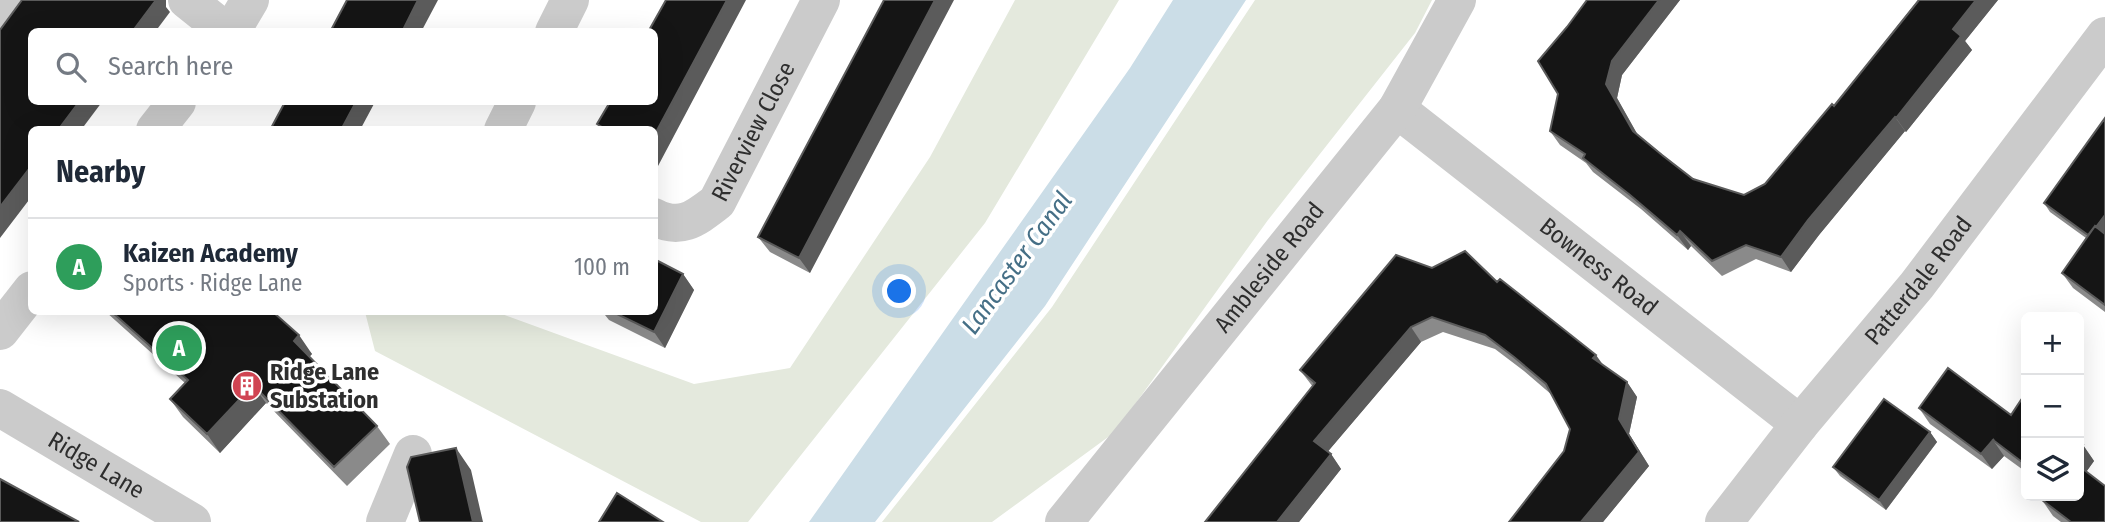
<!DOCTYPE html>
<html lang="en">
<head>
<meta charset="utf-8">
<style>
  body { margin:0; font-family:"Fira Sans Condensed",sans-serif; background:#f6f6f7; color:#1f2937 }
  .controls { position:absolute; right:21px; bottom:21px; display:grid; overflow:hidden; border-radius:10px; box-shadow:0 7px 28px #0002 }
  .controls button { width:63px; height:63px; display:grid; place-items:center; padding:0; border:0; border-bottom:2px solid #e0e1e3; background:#fff; color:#1f2937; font:35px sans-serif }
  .you { position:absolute; left:900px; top:292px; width:24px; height:24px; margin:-18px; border:5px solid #fff; border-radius:50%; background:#1a73e8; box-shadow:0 0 0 10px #1a73e833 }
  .badge { display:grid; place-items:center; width:46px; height:46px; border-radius:50%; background:#d04452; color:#fff; font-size:23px; font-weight:700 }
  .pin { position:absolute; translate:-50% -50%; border:4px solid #fff; box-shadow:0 2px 7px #0006 }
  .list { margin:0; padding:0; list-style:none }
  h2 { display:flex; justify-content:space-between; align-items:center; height:91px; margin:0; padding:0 28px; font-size:30px }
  h2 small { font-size:23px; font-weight:400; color:#747a83 }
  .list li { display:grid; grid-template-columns:46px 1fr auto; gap:21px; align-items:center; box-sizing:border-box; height:98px; padding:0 28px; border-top:2px solid #e0e1e3 }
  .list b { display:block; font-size:26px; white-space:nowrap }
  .list p { margin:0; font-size:23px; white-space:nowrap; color:#747a83 }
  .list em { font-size:23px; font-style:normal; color:#747a83 }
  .icon { flex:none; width:38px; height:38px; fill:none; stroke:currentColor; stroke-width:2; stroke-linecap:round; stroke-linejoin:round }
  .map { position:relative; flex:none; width:2105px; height:522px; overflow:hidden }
  .search { position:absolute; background:#fff; box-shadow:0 7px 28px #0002; left:28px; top:28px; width:630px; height:77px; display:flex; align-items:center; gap:18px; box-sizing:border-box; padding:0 24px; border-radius:10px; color:#747a83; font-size:26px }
  .panel { position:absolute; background:#fff; box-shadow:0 7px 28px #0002; left:28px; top:126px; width:630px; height:189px; border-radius:10px }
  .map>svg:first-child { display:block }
  .green { fill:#e4e9dd }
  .water { fill:#cbdde7 }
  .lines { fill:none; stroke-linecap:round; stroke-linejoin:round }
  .minor { stroke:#cbcbcb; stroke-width:38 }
  .wall { fill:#8a8a8a }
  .shaded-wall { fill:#5b5b5b }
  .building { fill:#151515; stroke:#5b5b5b; stroke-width:2 }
  .labels { text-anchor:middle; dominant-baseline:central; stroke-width:7; stroke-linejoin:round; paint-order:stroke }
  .street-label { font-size:24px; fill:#2e2e2e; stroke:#fff }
  .poi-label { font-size:24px; font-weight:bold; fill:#2e2e2e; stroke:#fff; text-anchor:start }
  .water-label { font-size:26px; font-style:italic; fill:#456f86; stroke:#fff }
</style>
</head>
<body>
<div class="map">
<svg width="2105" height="522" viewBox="0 0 2105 522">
  <rect width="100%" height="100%" fill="#fff"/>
  <path class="green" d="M 1015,0 L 1119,0 L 985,223 L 748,522 L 701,522 L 375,351 L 365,312 L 496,312 L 694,384 L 790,368 L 930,157 Z
    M 1255,0 L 1432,0 L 1415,33 L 1268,220 L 1115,432 L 992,522 L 882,522 L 1052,307 Z"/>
  <path class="water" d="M 1173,0 L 1246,0 L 1045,306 L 875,522 L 809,522 L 1130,68 Z"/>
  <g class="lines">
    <g class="minor">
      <path d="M 187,0 L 227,32"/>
      <path d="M 0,10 L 7,0"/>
      <path d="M 231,32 L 250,0"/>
      <path d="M 554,32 L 570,0"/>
      <path id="s1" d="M 1397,109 L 1800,424"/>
      <path d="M 155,130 L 177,102"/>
      <path d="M 503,130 L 517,102"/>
      <path id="s2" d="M 654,217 C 681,231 696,218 717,202 L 821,0"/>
      <path d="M 0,331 L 32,290"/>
      <path id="s3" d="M 0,408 L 192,522"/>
      <path d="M 385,522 L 413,454"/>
      <path id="s4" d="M 1064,522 L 1397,109 L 1457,0"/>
      <path id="s5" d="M 1724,522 L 1800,424 L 1917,285 L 2105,36"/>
    </g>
  </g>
  <path class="wall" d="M 666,0 L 658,166 L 654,165 L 654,130 L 601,130 L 597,124 Z
    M 884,0 L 810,273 L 770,252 L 758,237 Z
    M 1587,0 L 1680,0 L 1622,75 L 1617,98 L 1637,134 L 1693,179 L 1744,195 L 1765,184 L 1834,106 L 1918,0 L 1998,0 L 1965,41 L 1972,50 L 1906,132 L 1905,131 L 1819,235 L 1791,272 L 1756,259 L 1722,276 L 1691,246 L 1688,250 L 1641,209 L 1593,172 L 1586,163 L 1560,145 L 1550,131 L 1558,94 L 1567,27 Z
    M 2105,118 L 2105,312 L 2073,288 L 2062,273 L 2086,238 L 2050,212 L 2044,203 Z
    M 1432,268 L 1497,282 L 1603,365 L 1627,382 L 1637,397 L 1629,434 L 1649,466 L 1603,522 L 1509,522 L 1564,451 L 1570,429 L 1552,395 L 1524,371 L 1495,349 L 1443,332 L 1421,342 L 1328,451 L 1331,454 L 1341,469 L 1299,522 L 1313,387 L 1300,370 Z
    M 683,274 L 694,290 L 665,348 L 609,320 L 605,315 L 599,312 L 654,312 Z
    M 106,312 L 273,312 L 312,354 L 309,357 L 377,426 L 390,444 L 347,486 L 266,403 L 220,453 L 183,417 L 170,399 L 185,383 Z
    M 2026,404 L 2026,472 L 2004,456 L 1992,469 L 1930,424 L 1919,408 L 2011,415 Z
    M 1930,432 L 1937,442 L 1886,510 L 1840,476 L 1833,467 Z
    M 2083,445 L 2094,461 L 2086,472 L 2105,522 L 2061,522 L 2053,516 L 2042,500 Z"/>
  <path class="shaded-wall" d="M 156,0 L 166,0 L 166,7 L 170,12 L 155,32 L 132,32 Z
    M 418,0 L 438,0 L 421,32 L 402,32 Z
    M 727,0 L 746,0 L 658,166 L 654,162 L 654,136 Z
    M 935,0 L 954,0 L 810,273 L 799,258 Z
    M 1659,0 L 1680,0 L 1622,75 L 1617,98 L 1644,146 L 1633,131 L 1606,84 L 1612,61 Z
    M 1976,0 L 1998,0 L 1965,41 L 1972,50 L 1906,132 L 1896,118 L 1953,29 Z
    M 79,102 L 102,102 L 81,130 L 58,130 Z
    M 356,102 L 375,102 L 360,130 L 341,130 Z
    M 1895,117 L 1905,131 L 1819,235 L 1791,272 L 1781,257 L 1808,220 Z
    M 32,165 L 32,196 L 0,238 L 0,207 Z
    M 2105,215 L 2105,233 L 2096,246 L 2089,236 Z
    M 1680,231 L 1691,246 L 1688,250 L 1677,235 Z
    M 683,274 L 694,290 L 665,348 L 654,332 Z
    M 1411,327 L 1421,342 L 1325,455 L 1314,441 Z
    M 299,335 L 312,354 L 307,359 L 294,341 Z
    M 1596,355 L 1606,369 L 1593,358 Z
    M 1627,382 L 1637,397 L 1629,434 L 1649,466 L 1603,522 L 1581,522 L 1619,419 Z
    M 253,385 L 266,403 L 220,453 L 207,434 Z
    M 1930,432 L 1937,442 L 1886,510 L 1879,500 Z
    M 1993,440 L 2004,456 L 1992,469 L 1981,454 Z
    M 2083,445 L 2094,461 L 2079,482 L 2079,451 Z
    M 456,448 L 471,470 L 483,522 L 473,522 Z
    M 1331,454 L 1341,469 L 1299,522 L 1277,522 Z"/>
  <path class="building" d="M 22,0 L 156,0 L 132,32 L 32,32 L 32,102 L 79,102 L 58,130 L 32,130 L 32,165 L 0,207 L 0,30 Z
    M 347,0 L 418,0 L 402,32 L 330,32 Z
    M 666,0 L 727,0 L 654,136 L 654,130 L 607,130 L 597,124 L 610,102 L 654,102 L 654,32 L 648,32 Z
    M 884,0 L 935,0 L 799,258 L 758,237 Z
    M 1587,0 L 1659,0 L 1612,61 L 1606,84 L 1633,131 L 1662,155 L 1693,179 L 1744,195 L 1765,184 L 1832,104 L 1834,106 L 1919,0 L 1976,0 L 1953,29 L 1961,36 L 1896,118 L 1895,117 L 1808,220 L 1781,257 L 1746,245 L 1712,261 L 1680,231 L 1677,235 L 1630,195 L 1583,158 L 1585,154 L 1550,131 L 1558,94 L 1538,61 L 1567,27 Z
    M 285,102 L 356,102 L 341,130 L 270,130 Z
    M 2105,118 L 2105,215 L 2096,227 L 2095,226 L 2088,235 L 2044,203 Z
    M 2095,226 L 2105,234 L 2105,305 L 2062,273 Z
    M 1465,251 L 1497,282 L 1500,279 L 1596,355 L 1593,358 L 1627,382 L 1619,419 L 1639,452 L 1581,522 L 1509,522 L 1564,451 L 1570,429 L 1546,384 L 1514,357 L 1485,335 L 1432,317 L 1411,327 L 1314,441 L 1331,454 L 1277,522 L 1205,522 L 1315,383 L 1300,370 L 1396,255 L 1432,268 Z
    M 654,259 L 683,274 L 654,332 L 613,312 L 654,312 Z
    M 112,312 L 273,312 L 299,335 L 294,341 L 377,426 L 334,467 L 253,385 L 207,434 L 170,399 L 188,380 Z
    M 1948,368 L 2011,415 L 2021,400 L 2026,404 L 2026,465 L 1993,440 L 1994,439 L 1981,454 L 1919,408 Z
    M 1884,399 L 1930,432 L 1879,500 L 1833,467 Z
    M 2079,443 L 2083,445 L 2079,451 Z
    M 456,448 L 473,522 L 420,522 L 407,467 L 411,457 Z
    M 2079,466 L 2105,486 L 2105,522 L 2071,522 L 2042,500 L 2046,496 L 2079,496 Z
    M 0,479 L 79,522 L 0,522 Z
    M 617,493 L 663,522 L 599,522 Z"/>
  <defs>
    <g id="building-disc" transform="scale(1.575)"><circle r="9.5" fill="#d04452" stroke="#fff"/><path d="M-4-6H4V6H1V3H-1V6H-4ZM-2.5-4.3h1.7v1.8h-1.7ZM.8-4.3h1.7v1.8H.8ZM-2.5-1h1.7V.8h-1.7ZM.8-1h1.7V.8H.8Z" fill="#fff"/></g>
  </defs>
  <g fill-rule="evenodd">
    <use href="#building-disc" x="247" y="386"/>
  </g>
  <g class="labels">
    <g class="street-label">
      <text stroke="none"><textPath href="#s2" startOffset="149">Riverview Close</textPath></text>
      <text stroke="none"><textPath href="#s1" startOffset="256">Bowness Road</textPath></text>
      <text stroke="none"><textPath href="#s4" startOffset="327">Ambleside Road</textPath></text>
      <text stroke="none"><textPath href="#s5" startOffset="310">Patterdale Road</textPath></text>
      <text stroke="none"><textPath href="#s3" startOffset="112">Ridge Lane</textPath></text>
    </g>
    <g class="poi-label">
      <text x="270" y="372">Ridge Lane<tspan x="270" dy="28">Substation</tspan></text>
    </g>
    <g class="water-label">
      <text transform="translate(1017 263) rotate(-54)">Lancaster Canal</text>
    </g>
  </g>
</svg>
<div class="controls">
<button>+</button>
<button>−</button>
<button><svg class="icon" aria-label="layers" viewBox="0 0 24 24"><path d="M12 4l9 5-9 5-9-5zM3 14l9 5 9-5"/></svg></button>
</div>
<div class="you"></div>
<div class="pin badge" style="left:179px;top:348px;background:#2e9e5b">A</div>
<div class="search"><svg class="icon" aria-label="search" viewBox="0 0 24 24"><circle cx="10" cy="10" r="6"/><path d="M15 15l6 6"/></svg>Search here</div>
<section class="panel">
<h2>Nearby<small></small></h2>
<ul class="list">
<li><span class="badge" style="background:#2e9e5b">A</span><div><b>Kaizen Academy</b><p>Sports · Ridge Lane</p></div><em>100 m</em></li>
</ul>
</section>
</div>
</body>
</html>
